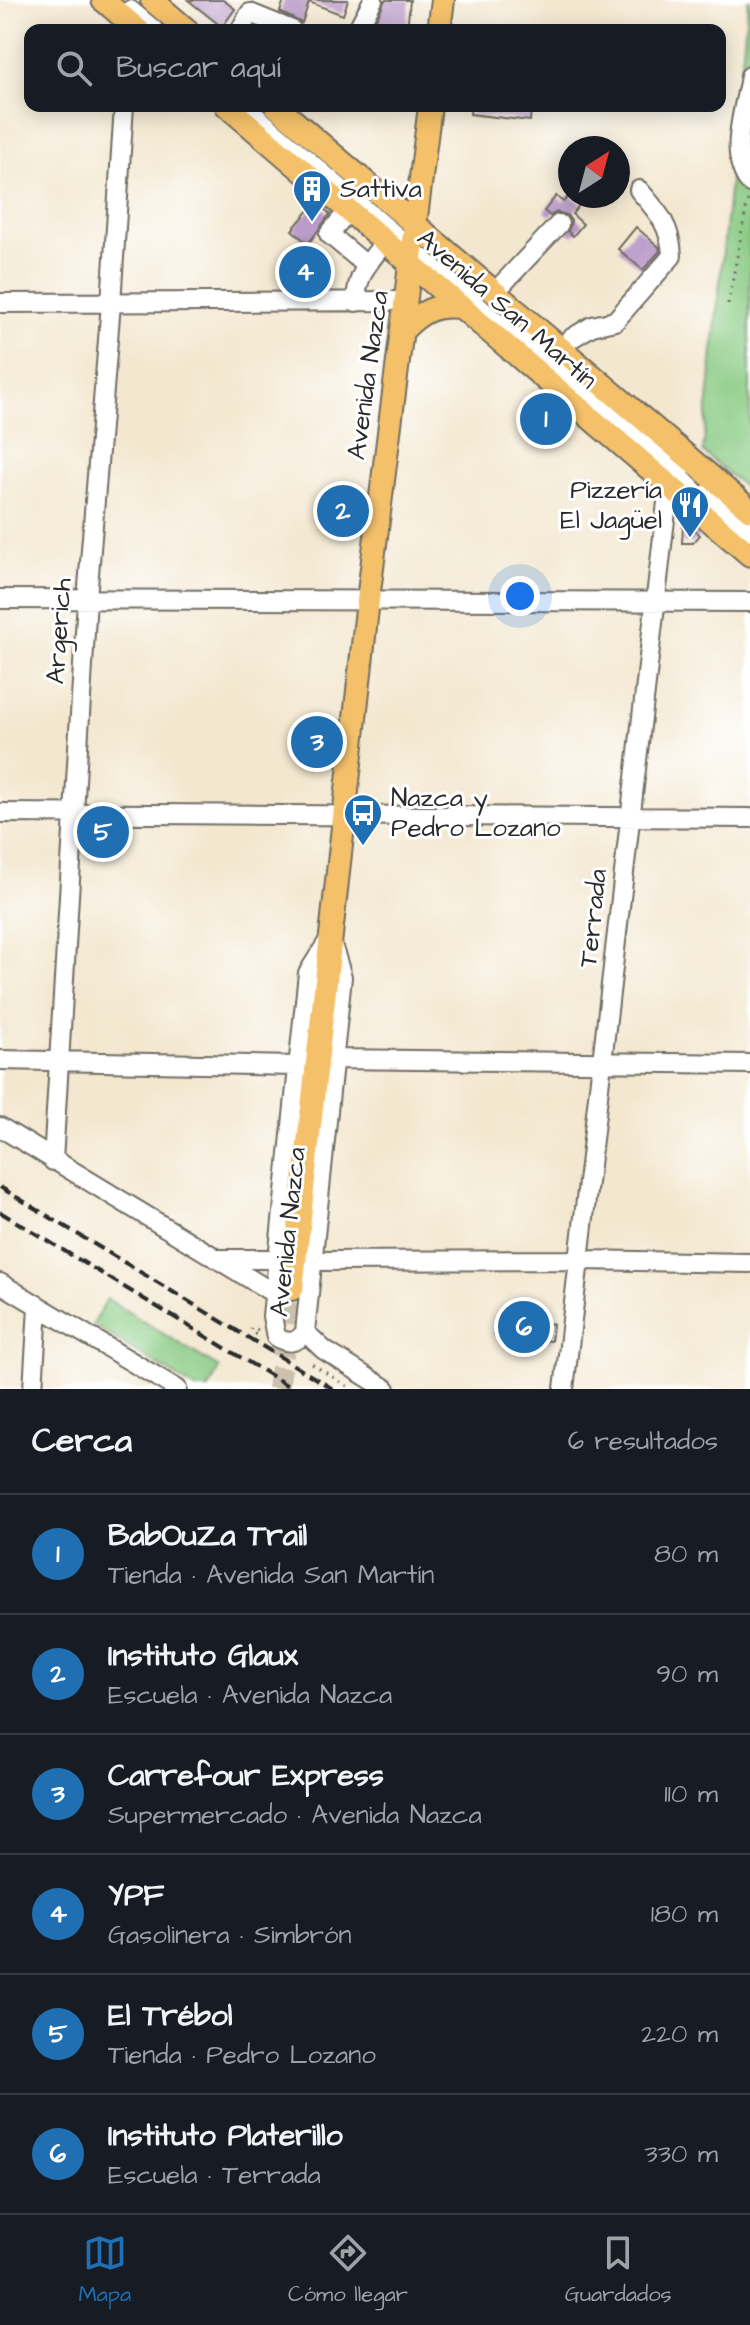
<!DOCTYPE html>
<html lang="es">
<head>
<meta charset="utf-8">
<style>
  body { margin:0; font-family:"Architects Daughter",sans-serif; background:#242831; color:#f1f3f6 }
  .compass { position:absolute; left:558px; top:136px; width:72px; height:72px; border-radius:50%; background:#171b24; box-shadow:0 4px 20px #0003; rotate:36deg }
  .you { position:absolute; left:520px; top:596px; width:28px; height:28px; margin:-20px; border:6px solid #fff; border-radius:50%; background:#1a73e8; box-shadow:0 0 0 12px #1a73e833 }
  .badge { display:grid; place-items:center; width:52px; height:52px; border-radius:50%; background:#1f6fb2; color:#fff; font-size:26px; font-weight:700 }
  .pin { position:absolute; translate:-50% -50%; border:4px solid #fff; box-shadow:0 2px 8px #0006 }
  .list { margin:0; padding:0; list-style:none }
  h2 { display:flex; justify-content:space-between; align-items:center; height:104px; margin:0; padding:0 32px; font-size:34px }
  h2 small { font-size:26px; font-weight:400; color:#9ea1a6 }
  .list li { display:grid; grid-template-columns:52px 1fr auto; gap:24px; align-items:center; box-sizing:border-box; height:120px; padding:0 32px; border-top:2px solid #363941 }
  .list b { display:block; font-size:30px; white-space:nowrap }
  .list p { margin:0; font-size:26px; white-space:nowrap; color:#9ea1a6 }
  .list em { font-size:26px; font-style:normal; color:#9ea1a6 }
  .icon { flex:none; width:44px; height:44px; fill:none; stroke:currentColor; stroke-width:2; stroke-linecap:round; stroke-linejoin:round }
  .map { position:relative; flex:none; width:750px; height:1389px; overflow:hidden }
  .search { position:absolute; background:#171b24; box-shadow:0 4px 20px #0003; left:24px; right:24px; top:24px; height:88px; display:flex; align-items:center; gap:20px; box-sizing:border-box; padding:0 28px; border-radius:16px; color:#9ea1a6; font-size:30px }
  .sheet { height:824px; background:#171b24 }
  nav { display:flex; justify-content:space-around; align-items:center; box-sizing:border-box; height:112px; border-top:2px solid #363941; background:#171b24; font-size:22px; color:#9ea1a6 }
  nav a { display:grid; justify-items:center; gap:4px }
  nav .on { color:#1f6fb2 }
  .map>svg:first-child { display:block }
  .green { fill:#89ca83; stroke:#5a7a57; stroke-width:2 }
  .building { fill:#b898c7 }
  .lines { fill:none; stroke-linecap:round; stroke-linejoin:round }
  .major-tunnel { stroke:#cbc1ae; stroke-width:22; stroke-dasharray:22 11; stroke-linecap:butt }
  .minor-casing { stroke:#716d64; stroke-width:22 }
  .major-casing { stroke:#716d64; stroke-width:26 }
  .path { stroke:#716d64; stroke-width:3; stroke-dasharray:2 6; stroke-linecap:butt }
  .minor { stroke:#fff; stroke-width:18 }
  .major { stroke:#f4c16a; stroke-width:22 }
  .rail { stroke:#2b2b2b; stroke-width:4; stroke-dasharray:12 6; stroke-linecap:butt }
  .labels { text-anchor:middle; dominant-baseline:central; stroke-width:6; stroke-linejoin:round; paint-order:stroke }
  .poi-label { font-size:26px; fill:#2b2b2b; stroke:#fff; text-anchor:start }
  .street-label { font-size:26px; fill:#2b2b2b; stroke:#fff }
</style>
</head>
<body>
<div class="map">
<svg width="750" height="1389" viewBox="0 0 750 1389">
  <rect width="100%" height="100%" fill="#fff"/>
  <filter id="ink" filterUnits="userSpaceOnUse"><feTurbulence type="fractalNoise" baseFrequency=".0125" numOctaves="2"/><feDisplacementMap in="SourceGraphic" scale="16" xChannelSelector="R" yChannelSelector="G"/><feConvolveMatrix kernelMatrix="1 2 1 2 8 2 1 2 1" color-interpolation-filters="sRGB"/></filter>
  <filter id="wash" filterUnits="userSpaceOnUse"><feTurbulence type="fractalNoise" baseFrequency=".006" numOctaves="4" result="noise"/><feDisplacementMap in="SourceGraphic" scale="32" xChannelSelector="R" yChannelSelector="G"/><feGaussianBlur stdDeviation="1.8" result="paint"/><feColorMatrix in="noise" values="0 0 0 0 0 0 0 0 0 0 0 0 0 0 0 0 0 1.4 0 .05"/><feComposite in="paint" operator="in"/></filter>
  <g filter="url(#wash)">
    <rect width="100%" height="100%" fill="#f3e7cf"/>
    <path class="green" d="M 748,0 L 750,0 L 750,492 L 703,452 Z
      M 107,1299 L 219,1368 L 209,1389 L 196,1389 L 93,1325 Z"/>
    <g id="blocks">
      <path class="building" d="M 188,0 L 223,0 L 235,9 L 222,27 Z
        M 284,0 L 348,0 L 343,15 L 309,2 L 302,23 L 280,12 Z
        M 385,0 L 410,0 L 407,30 L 371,30 Z
        M 471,106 L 531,109 L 530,121 L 470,114 Z
        M 570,195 L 581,203 L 572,214 L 583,224 L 573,236 L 568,232 L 571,221 L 567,215 L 556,212 L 550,216 L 544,211 L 556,196 L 563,202 Z
        M 316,202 L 330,214 L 308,244 L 292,230 Z
        M 636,227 L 659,247 L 660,251 L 643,270 L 618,249 Z
        M 683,527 L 692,527 L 700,535 L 693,543 L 682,543 Z
        M 496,1318 L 553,1324 L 551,1341 L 494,1335 Z"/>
    </g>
  </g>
  <g filter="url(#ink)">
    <use href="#blocks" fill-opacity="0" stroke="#716d64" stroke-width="2"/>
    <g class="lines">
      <path class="major-tunnel" d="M 278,1389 L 292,1289"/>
      <g class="minor-casing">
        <path id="minor" d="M 130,10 L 154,30
          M 240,30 L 250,13 L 292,30
          M 357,30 L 373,0
          M 750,76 C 745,110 727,154 750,183
          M 249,110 L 507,331 L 538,352 L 646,443 L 711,508
          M 349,210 L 329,234 L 366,265
          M 495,292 L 559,224
          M 356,302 C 356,275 370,260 386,241
          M 0,303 L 406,301
          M 560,349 L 572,338 L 592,326 L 615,321 L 672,256 C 671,226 658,212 639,190
          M 707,494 L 750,531
          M 0,599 L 750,602
          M 0,813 L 750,818
          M 330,938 L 342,977 L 305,1332 C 296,1344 288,1344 276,1337 L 272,1316 L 308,973 Z
          M 334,1059 L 750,1064
          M 0,1060 L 297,1066
          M 0,1127 L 275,1294
          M 53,1161 L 87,599 L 111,303 L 124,106
          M 218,1259 L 279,1259
          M 314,1261 L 581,1260 L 750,1263
          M 0,1283 L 177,1389
          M 305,1332 L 324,1350 L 386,1389
          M 33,1389 L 38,1307
          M 564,1389 L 669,485 L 689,459"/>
      </g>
      <g class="major-casing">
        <path id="major" d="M 103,0 L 138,30
          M 152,0 L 187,30
          M 439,30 L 443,0
          M 227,106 L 750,555
          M 276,106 L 750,510
          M 402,331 C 421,311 436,303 464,308
          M 292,1289 L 368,600 L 430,106"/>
      </g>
      <path class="path" d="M 728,304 L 748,199
        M 258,1330 L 252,1327 L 250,1331 L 258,1336
        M 312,1364 L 352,1389"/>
      <use href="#minor" class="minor"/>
      <use href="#major" class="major"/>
      <path class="rail" d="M 0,1187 L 333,1389
        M 0,1212 L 293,1389"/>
    </g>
  </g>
  <defs>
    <g id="building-pin" transform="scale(2)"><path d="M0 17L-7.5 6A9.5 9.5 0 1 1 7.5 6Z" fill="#1f6fb2" stroke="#fff"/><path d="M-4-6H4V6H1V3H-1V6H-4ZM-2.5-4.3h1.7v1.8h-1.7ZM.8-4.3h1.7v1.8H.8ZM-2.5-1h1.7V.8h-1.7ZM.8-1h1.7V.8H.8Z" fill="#fff"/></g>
    <g id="restaurant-pin" transform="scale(2)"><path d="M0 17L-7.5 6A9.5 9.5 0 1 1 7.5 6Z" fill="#1f6fb2" stroke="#fff"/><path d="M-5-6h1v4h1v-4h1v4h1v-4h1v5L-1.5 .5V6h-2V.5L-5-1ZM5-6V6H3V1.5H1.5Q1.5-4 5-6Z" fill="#fff"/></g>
    <g id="bus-pin" transform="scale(2)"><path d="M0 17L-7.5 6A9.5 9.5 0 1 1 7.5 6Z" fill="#1f6fb2" stroke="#fff"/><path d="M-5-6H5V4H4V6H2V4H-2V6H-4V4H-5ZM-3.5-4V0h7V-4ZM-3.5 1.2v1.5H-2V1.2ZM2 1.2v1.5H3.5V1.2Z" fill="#fff"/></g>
  </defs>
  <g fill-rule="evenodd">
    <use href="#building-pin" x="312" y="189"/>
    <use href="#restaurant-pin" x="690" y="505"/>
    <use href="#bus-pin" x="363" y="813"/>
  </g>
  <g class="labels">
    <g class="poi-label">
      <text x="340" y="189">Sattiva</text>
      <text x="662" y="490" text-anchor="end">Pizzería<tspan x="662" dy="30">El Jagüel</tspan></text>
      <text x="391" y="798">Nazca y<tspan x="391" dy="30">Pedro Lozano</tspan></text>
    </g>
    <g class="street-label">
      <text transform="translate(507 309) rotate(41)">Avenida San Martín</text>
      <text transform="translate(368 375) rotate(-82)">Avenida Nazca</text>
      <text transform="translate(59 631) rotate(-86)">Argerich</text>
      <text transform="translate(593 918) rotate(-84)">Terrada</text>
      <text transform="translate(288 1232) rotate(-84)">Avenida Nazca</text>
    </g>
  </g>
</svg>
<svg class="compass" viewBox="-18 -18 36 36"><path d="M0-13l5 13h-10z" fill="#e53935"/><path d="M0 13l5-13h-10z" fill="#9ea1a6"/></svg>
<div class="you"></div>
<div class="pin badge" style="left:546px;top:419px">1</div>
<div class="pin badge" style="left:343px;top:511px">2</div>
<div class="pin badge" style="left:317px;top:742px">3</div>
<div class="pin badge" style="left:305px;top:272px">4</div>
<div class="pin badge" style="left:103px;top:832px">5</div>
<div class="pin badge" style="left:524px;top:1327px">6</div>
<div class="search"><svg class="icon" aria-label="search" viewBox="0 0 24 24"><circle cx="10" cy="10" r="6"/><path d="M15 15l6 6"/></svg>Buscar aquí</div>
</div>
<section class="sheet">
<h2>Cerca<small>6 resultados</small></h2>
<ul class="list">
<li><span class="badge">1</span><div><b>BabOuZa Trail</b><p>Tienda · Avenida San Martín</p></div><em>80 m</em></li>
<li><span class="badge">2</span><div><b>Instituto Glaux</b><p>Escuela · Avenida Nazca</p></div><em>90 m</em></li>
<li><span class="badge">3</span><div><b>Carrefour Express</b><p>Supermercado · Avenida Nazca</p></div><em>110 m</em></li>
<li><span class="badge">4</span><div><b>YPF</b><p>Gasolinera · Simbrón</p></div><em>180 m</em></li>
<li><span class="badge">5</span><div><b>El Trébol</b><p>Tienda · Pedro Lozano</p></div><em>220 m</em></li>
<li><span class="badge">6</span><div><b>Instituto Platerillo</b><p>Escuela · Terrada</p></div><em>330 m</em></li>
</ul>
</section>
<nav>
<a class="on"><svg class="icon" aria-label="map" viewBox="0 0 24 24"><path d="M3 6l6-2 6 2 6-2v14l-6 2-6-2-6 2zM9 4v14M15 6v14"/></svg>Mapa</a>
<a><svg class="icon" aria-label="directions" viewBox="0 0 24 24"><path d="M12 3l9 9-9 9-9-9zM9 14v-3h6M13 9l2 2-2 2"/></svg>Cómo llegar</a>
<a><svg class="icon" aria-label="saved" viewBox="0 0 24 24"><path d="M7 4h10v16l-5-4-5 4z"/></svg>Guardados</a>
</nav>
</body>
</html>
